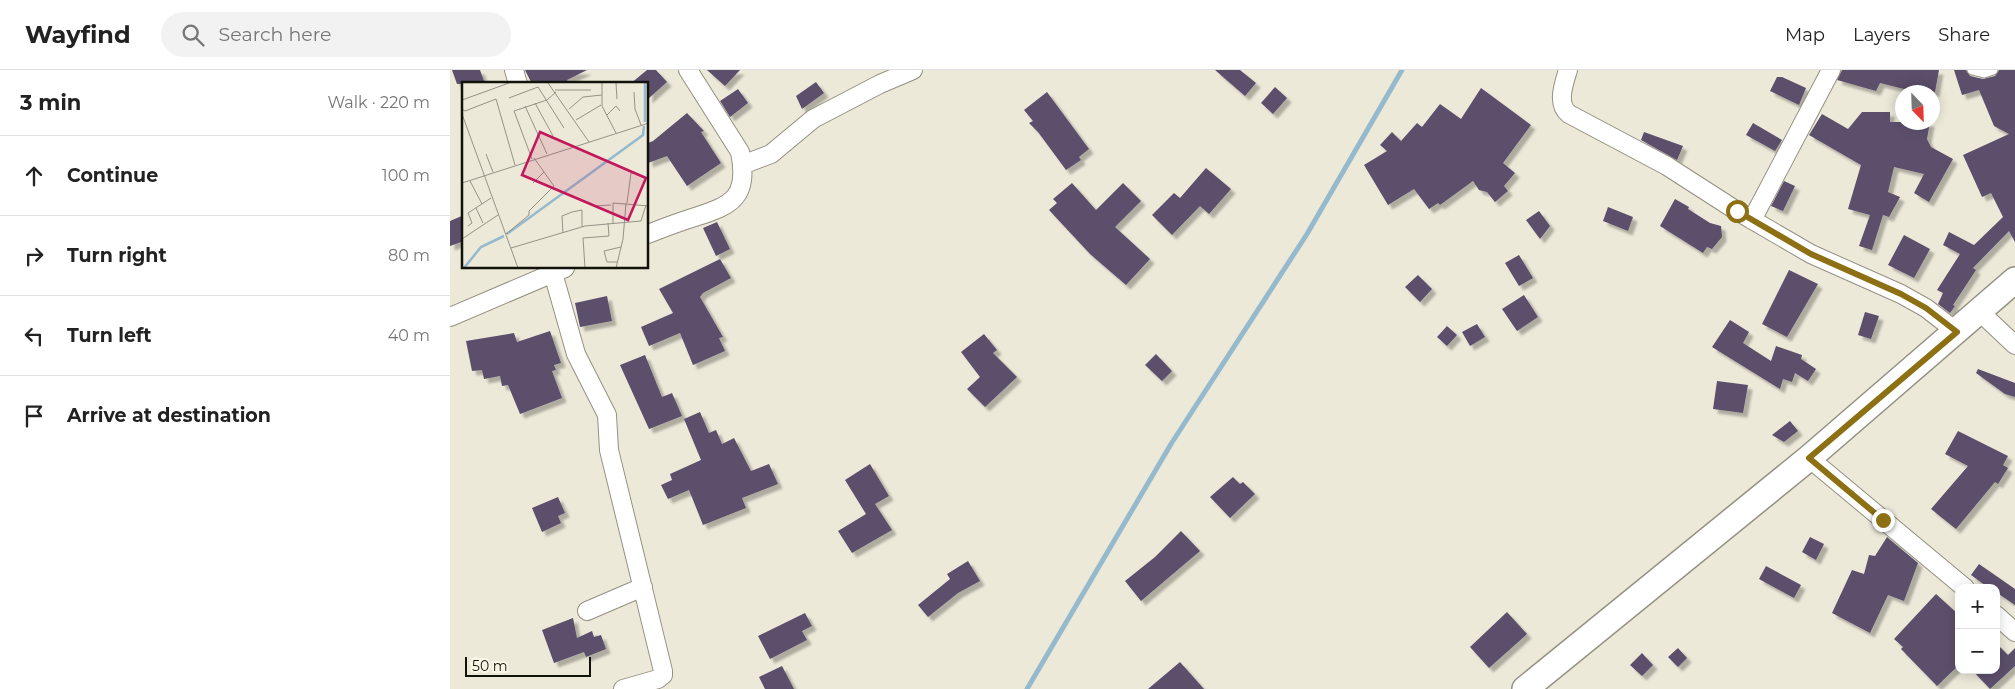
<!DOCTYPE html>
<html lang="en">
<head>
<meta charset="utf-8">
<style>
  body { margin:0; font-family:Montserrat,sans-serif; background:#f2f2f2; color:#222 }
  .controls { position:absolute; right:15px; bottom:15px; display:grid; overflow:hidden; border-radius:10px; box-shadow:0 2px 12px #0003 }
  .controls button { width:45px; height:45px; display:grid; place-items:center; padding:0; border:0; border-bottom:1px solid #e0e0e0; background:#fff; color:#222; font:25px sans-serif }
  .compass { position:absolute; left:1445px; top:15px; width:45px; height:45px; border-radius:50%; background:#fff; box-shadow:0 2px 12px #0003; rotate:157deg }
  .scale { position:absolute; left:15px; bottom:12px; width:126px; box-sizing:border-box; padding-left:5px; border:2px solid #12110b; border-top:0; font-size:14px; line-height:18px; white-space:nowrap; color:#12110b; -webkit-text-stroke:4px #faf6e6; paint-order:stroke }
  .stop { position:absolute; width:15px; height:15px; margin:-11px; border:4px solid #8c7013; border-radius:50%; background:#fff }
  .stop.end { background:#8c7013; border-color:#fff; box-shadow:0 1px 5px #0008 }
  .list { margin:0; padding:0; list-style:none }
  h2 { display:flex; justify-content:space-between; align-items:center; height:65px; margin:0; padding:0 20px; font-size:21px }
  h2 small { font-size:16px; font-weight:400; color:#767676 }
  .list li { display:grid; grid-template-columns:32px 1fr auto; gap:15px; align-items:center; box-sizing:border-box; height:80px; padding:0 20px; border-top:1px solid #e0e0e0 }
  .list b { display:block; font-size:19px; white-space:nowrap }
  .list em { font-size:16px; font-style:normal; color:#767676 }
  .icon { flex:none; width:28px; height:28px; fill:none; stroke:currentColor; stroke-width:2; stroke-linecap:round; stroke-linejoin:round }
  .map { position:relative; flex:none; width:1565px; height:619px; overflow:hidden }
  header { display:flex; align-items:center; gap:30px; box-sizing:border-box; height:70px; padding:0 25px; background:#fff; border-bottom:1px solid #e0e0e0 }
  header strong { font-size:24px }
  nav { display:flex; gap:28px; margin-inline-start:auto; font-size:18px }
  .search { width:350px; height:45px; background:#f2f2f2; display:flex; align-items:center; gap:12px; box-sizing:border-box; padding:0 18px; border-radius:28px; color:#767676; font-size:19px }
  main { display:flex }
  aside { flex:1; background:#fff }
  .map>svg:first-child { display:block }
  .lines { fill:none; stroke-linecap:round; stroke-linejoin:round }
  .stream { stroke:#95b9cd; stroke-width:5 }
  .building { fill:#5b4f6c; filter:url(#shadow) }
  .lane-casing { stroke:#949081; stroke-width:11 }
  .street-casing { stroke:#949081; stroke-width:20 }
  .secondary-casing { stroke:#949081; stroke-width:28 }
  .lane { stroke:#fff; stroke-width:9 }
  .street { stroke:#fff; stroke-width:18 }
  .secondary { stroke:#fff; stroke-width:25 }
  .route { stroke:#8c7013; stroke-width:6 }
  .inset-river { fill:none; stroke:#95b9cd; stroke-width:2.5 }
  .inset-road { fill:none; stroke:#959387; stroke-width:1 }
  .view { fill:#c2185b; fill-opacity:0.15; stroke:#c2185b; stroke-width:2.5 }
  .inset-edge { fill:none; stroke:#12110b; stroke-width:2.5 }
</style>
</head>
<body>
<header>
<strong>Wayfind</strong>
<div class="search"><svg class="icon" aria-label="search" viewBox="0 0 24 24"><circle cx="10" cy="10" r="6"/><path d="M15 15l6 6"/></svg>Search here</div>
<nav><a>Map</a><a>Layers</a><a>Share</a></nav>
</header>
<main>
<aside>
<h2>3 min<small>Walk · 220 m</small></h2>
<ul class="list">
<li><svg class="icon" aria-label="ahead" viewBox="0 0 24 24"><path d="M12 20V5M6 11l6-6 6 6"/></svg><div><b>Continue</b></div><em>100 m</em></li>
<li><svg class="icon" aria-label="right" viewBox="0 0 24 24"><path d="M7 20v-9h11M14 6l5 5-5 5"/></svg><div><b>Turn right</b></div><em>80 m</em></li>
<li><svg class="icon" aria-label="left" viewBox="0 0 24 24"><path d="M17 20v-9H6M10 6l-5 5 5 5"/></svg><div><b>Turn left</b></div><em>40 m</em></li>
<li><svg class="icon" aria-label="arrive" viewBox="0 0 24 24"><path d="M6 21V4h12l-3 4 3 4H6"/></svg><div><b>Arrive at destination</b></div></li>
</ul>
</aside>
<div class="map">
<svg width="1565" height="619" viewBox="0 0 1565 619">
  <defs>
    <filter id="shadow"><feDropShadow dx="4.5" dy="4.5" stdDeviation="1" flood-color="#0004"/></filter>
  </defs>
  <rect width="100%" height="100%" fill="#ede9d9"/>
  <g class="lines">
    <path class="stream" d="M 577,619 L 721,374 L 857,164 L 952,0"/>
  </g>
  <path class="building" d="M 2,0 L 30,0 L 35,14 L 7,14 Z
    M 75,0 L 137,0 L 117,10 L 119,14 L 82,14 Z
    M 197,0 L 206,0 L 217,12 L 198,29 L 198,14 L 180,14 Z
    M 257,0 L 290,0 L 275,16 Z
    M 765,0 L 790,0 L 806,13 L 795,26 Z
    M 1392,0 L 1489,0 L 1485,22 L 1466,22 L 1430,13 L 1426,21 L 1387,10 Z
    M 1504,0 L 1516,0 L 1520,6 L 1533,9 L 1545,6 L 1549,0 L 1565,0 L 1565,172 L 1559,161 L 1523,198 L 1526,200 L 1503,235 L 1505,236 L 1500,243 L 1488,234 L 1493,223 L 1487,220 L 1510,184 L 1493,175 L 1499,162 L 1524,175 L 1553,147 L 1541,123 L 1532,127 L 1513,85 L 1559,64 L 1544,56 L 1529,20 L 1512,25 Z
    M 1327,7 L 1332,7 L 1356,18 L 1349,35 L 1320,21 Z
    M 366,12 L 374,23 L 352,39 L 346,26 Z
    M 825,17 L 837,28 L 823,44 L 811,33 Z
    M 1031,18 L 1081,55 L 1053,93 L 1065,103 L 1054,116 L 1058,121 L 1045,132 L 1037,122 L 1029,120 L 1023,111 L 990,135 L 988,133 L 979,139 L 964,119 L 938,135 L 914,95 L 937,81 L 930,75 L 942,62 L 951,71 L 967,53 L 972,57 L 990,34 L 1011,49 Z
    M 288,19 L 298,33 L 280,47 L 270,31 Z
    M 597,22 L 639,79 L 629,87 L 631,90 L 616,100 L 588,62 L 579,53 L 583,51 L 574,40 Z
    M 1412,42 L 1440,42 L 1440,52 L 1480,52 L 1477,69 L 1481,77 L 1503,89 L 1479,132 L 1464,123 L 1474,104 L 1444,97 L 1438,122 L 1450,127 L 1439,147 L 1433,145 L 1422,180 L 1409,176 L 1420,145 L 1398,139 L 1411,95 L 1359,65 L 1372,44 L 1398,59 Z
    M 237,43 L 254,61 L 251,62 L 271,93 L 237,116 L 217,86 L 198,93 L 198,73 L 203,71 Z
    M 1303,53 L 1332,70 L 1325,81 L 1296,65 Z
    M 1194,62 L 1233,76 L 1227,90 L 1191,70 Z
    M 756,98 L 781,119 L 759,144 L 750,136 L 722,165 L 702,145 L 724,123 L 730,128 Z
    M 1334,111 L 1345,116 L 1333,141 L 1321,136 Z
    M 622,113 L 646,140 L 673,113 L 691,131 L 665,157 L 700,189 L 676,215 L 640,184 L 599,140 L 607,133 L 603,129 Z
    M 1225,129 L 1239,137 L 1238,139 L 1260,153 L 1271,156 L 1272,167 L 1262,179 L 1257,177 L 1253,183 L 1210,156 Z
    M 1158,137 L 1183,147 L 1178,161 L 1153,151 Z
    M 1089,141 L 1100,156 L 1090,169 L 1076,150 Z
    M 14,145 L 14,171 L 0,176 L 0,151 Z
    M 267,152 L 280,179 L 266,186 L 253,158 Z
    M 1454,165 L 1480,179 L 1464,208 L 1438,195 Z
    M 1069,185 L 1083,208 L 1069,216 L 1055,193 Z
    M 270,189 L 281,208 L 253,223 L 250,227 L 273,267 L 269,268 L 275,281 L 243,295 L 230,263 L 199,276 L 191,257 L 223,243 L 209,219 Z
    M 1339,200 L 1368,214 L 1337,267 L 1312,254 Z
    M 968,205 L 982,219 L 970,232 L 955,217 Z
    M 1074,225 L 1088,247 L 1067,261 L 1052,239 Z
    M 157,226 L 162,251 L 130,257 L 125,233 Z
    M 1415,242 L 1429,246 L 1421,269 L 1408,265 Z
    M 1280,250 L 1299,262 L 1293,273 L 1321,291 L 1326,276 L 1352,285 L 1351,289 L 1366,299 L 1358,311 L 1345,303 L 1342,312 L 1333,309 L 1330,319 L 1262,277 Z
    M 1027,254 L 1035,267 L 1020,276 L 1012,262 Z
    M 997,256 L 1007,265 L 997,276 L 987,267 Z
    M 100,261 L 111,293 L 104,295 L 106,300 L 102,301 L 112,328 L 70,344 L 58,315 L 52,316 L 50,306 L 34,309 L 32,300 L 22,301 L 16,271 L 64,263 L 67,272 Z
    M 534,264 L 547,280 L 543,283 L 567,307 L 535,337 L 517,319 L 530,307 L 511,282 Z
    M 706,284 L 722,301 L 712,311 L 695,295 Z
    M 195,285 L 212,327 L 222,323 L 232,346 L 199,359 L 170,295 Z
    M 1528,299 L 1565,313 L 1565,327 L 1555,324 L 1526,303 Z
    M 1267,311 L 1298,315 L 1293,343 L 1263,339 Z
    M 250,342 L 259,363 L 266,360 L 272,374 L 284,368 L 301,401 L 319,394 L 328,414 L 292,428 L 296,438 L 253,455 L 239,420 L 218,429 L 211,415 L 222,410 L 220,404 L 251,390 L 234,349 Z
    M 1340,351 L 1348,361 L 1334,372 L 1322,365 Z
    M 1508,361 L 1558,386 L 1553,395 L 1558,398 L 1548,414 L 1545,412 L 1506,459 L 1481,439 L 1518,396 L 1495,384 Z
    M 420,394 L 439,426 L 425,434 L 442,460 L 402,483 L 388,461 L 416,444 L 395,410 Z
    M 783,407 L 790,414 L 793,412 L 805,424 L 780,448 L 760,427 Z
    M 108,427 L 115,443 L 108,446 L 111,453 L 92,462 L 82,438 Z
    M 731,461 L 750,481 L 691,531 L 675,511 L 705,487 Z
    M 1360,467 L 1374,474 L 1366,490 L 1352,482 Z
    M 1437,467 L 1468,493 L 1454,531 L 1438,525 L 1420,563 L 1382,543 L 1402,500 L 1414,504 L 1419,485 L 1425,486 Z
    M 518,491 L 530,511 L 508,523 L 478,547 L 468,535 L 500,509 L 497,504 Z
    M 1529,494 L 1565,519 L 1565,535 L 1546,522 L 1546,518 L 1539,518 L 1521,505 Z
    M 1316,496 L 1351,515 L 1344,528 L 1309,509 Z
    M 1486,524 L 1509,545 L 1509,595 L 1487,616 L 1451,579 L 1453,577 L 1444,569 Z
    M 1057,542 L 1077,564 L 1039,598 L 1020,577 Z
    M 355,543 L 362,556 L 352,561 L 357,570 L 320,589 L 308,566 Z
    M 123,548 L 127,568 L 142,561 L 144,567 L 151,565 L 156,579 L 136,587 L 134,582 L 104,593 L 92,560 Z
    M 1546,573 L 1558,585 L 1565,578 L 1565,596 L 1540,619 L 1522,600 L 1546,600 Z
    M 1228,578 L 1237,588 L 1228,597 L 1218,587 Z
    M 1192,583 L 1203,595 L 1192,606 L 1180,595 Z
    M 730,592 L 754,619 L 698,619 Z
    M 332,596 L 344,619 L 315,619 L 309,607 Z"/>
  <g class="lines">
    <g class="lane-casing">
      <path id="lane" d="M 1522,0 L 1534,3 L 1543,0"/>
    </g>
    <g class="street-casing">
      <path id="street" d="M 64,0 L 68,14
        M 1118,0 C 1114,13 1106,34 1119,44 L 1217,96 L 1287,141 L 1361,184 L 1451,224 L 1476,238 L 1507,262
        M 292,95 L 321,84 L 363,49 L 430,14 L 463,0
        M 1302,150 L 1381,0
        M 198,164 C 213,158 229,152 245,147 C 283,135 299,127 290,82 L 238,0
        M 103,203 L 126,284 L 157,345 L 159,380 L 213,601 L 213,605 L 208,609 L 173,619
        M 1530,242 L 1565,275
        M 0,247 L 115,198
        M 1359,388 L 1515,518
        M 137,541 L 193,517
        M 1546,545 L 1565,562"/>
    </g>
    <g class="secondary-casing">
      <path id="secondary" d="M 1075,619 L 1359,388 L 1565,210"/>
    </g>
    <use href="#lane" class="lane"/>
    <use href="#street" class="street"/>
    <use href="#secondary" class="secondary"/>
  </g>
  <g class="lines">
    <path class="route" d="M 1287,141 L 1361,184 L 1451,224 L 1476,238 L 1507,262 L 1359,388 L 1433,450"/>
  </g>
  <g transform="translate(12 12)">
    <rect width="186" height="186" fill="#ede9d9"/>
    <path class="inset-river" d="M 183,40 L 183,1M 45,152 L 181,53 L 182,44M 2,186 L 19,165 L 42,154"/>
    <path class="inset-road" d="M 86,1 L 127,60M 140,1 L 140,24 L 154,51M 154,1 L 155,17M 93,8 L 129,8M 172,10 L 173,27 L 179,43M 47,16 L 76,5 L 102,46M 0,18 L 47,1M 73,21 L 91,54M 63,24 L 85,72M 0,27 L 3,29 L 34,17 L 53,83M 107,27 L 121,15 L 140,13M 0,32 L 56,186M 145,33 L 154,24 L 158,29M 114,38 L 139,23M 24,72 L 31,90M 70,77 L 52,29 L 85,18 L 94,10M 8,99 L 20,122M 0,101 L 187,41M 71,101 L 82,90M 165,121 L 169,91 L 173,91M 133,124 L 149,123M 14,126 L 21,141M 151,141 L 151,121 L 187,124M 6,144 L 10,141 L 6,131 L 29,116M 101,151 L 100,134 L 110,130 L 120,128 L 120,145M 44,152 L 67,133 L 67,129 L 92,104 L 72,76M 0,157 L 36,133M 49,166 L 123,144 L 179,139 L 184,123M 155,180 L 145,180 L 142,169 L 159,165M 123,186 L 121,156 L 147,154 L 146,141M 154,186 L 161,157 L 164,121"/>
    <path class="view" d="M 78,50 L 184,96 L 166,138 L 60,93 Z"/>
    <rect width="186" height="186" class="inset-edge"/>
  </g>
</svg>
<div class="controls">
<button>+</button>
<button>−</button>
</div>
<svg class="compass" viewBox="-18 -18 36 36"><path d="M0-13l5 13h-10z" fill="#e53935"/><path d="M0 13l5-13h-10z" fill="#767676"/></svg>
<div class="scale">50 m</div>
<div class="stop" style="left:1287px;top:141px"></div>
<div class="stop end" style="left:1433px;top:450px"></div>
</div>
</main>
</body>
</html>
